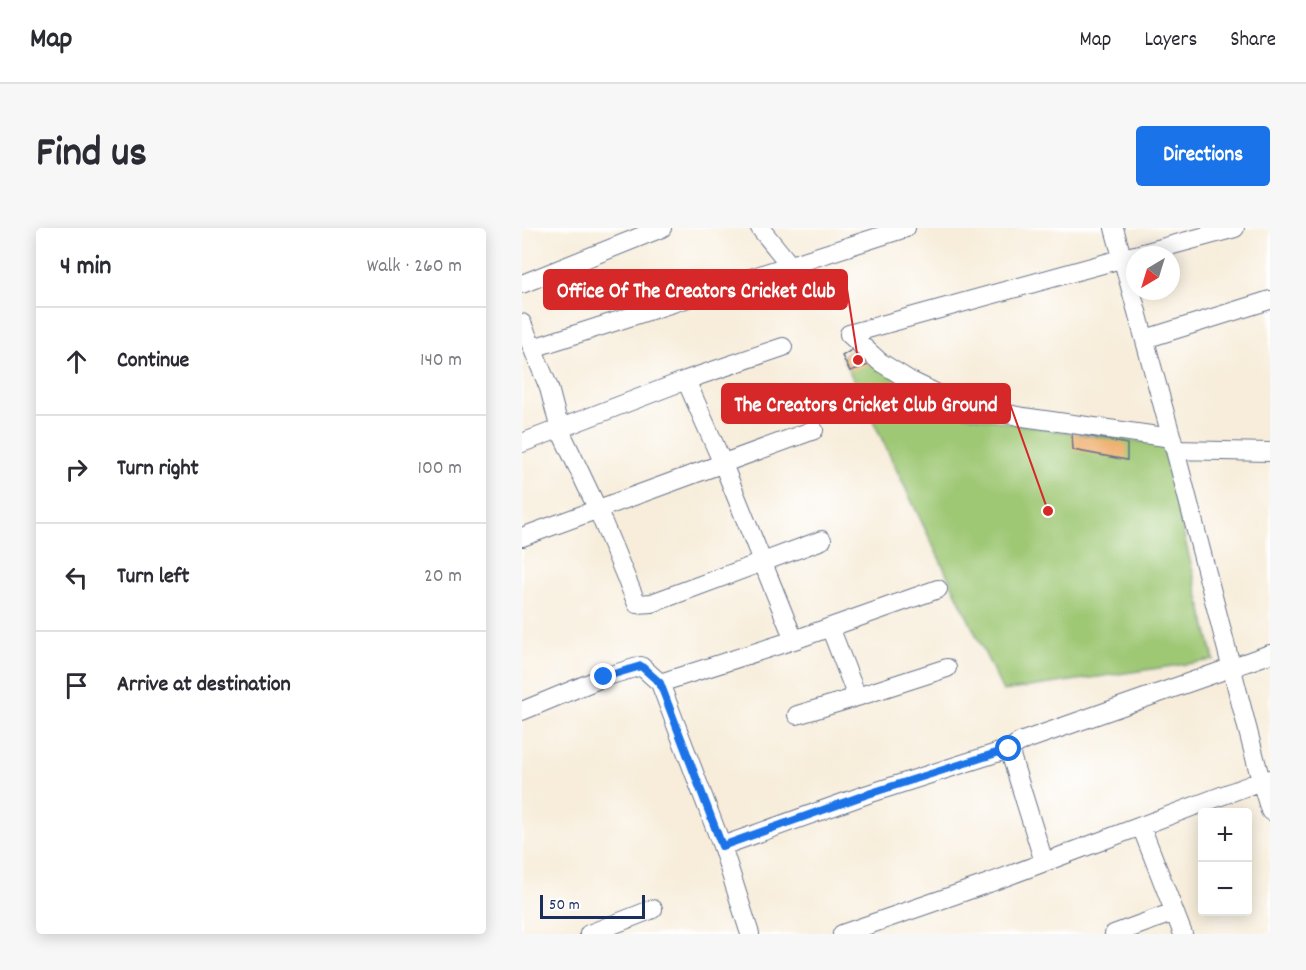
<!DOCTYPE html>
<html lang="en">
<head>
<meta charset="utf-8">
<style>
  body { margin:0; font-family:Dekko,sans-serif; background:#f7f7f7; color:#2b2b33 }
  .controls { position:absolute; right:18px; bottom:18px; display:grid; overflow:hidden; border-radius:6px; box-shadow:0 3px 15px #0003 }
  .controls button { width:54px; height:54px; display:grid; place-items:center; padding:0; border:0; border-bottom:2px solid #e1e1e2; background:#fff; color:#2b2b33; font:30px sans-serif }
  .compass { position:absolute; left:604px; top:18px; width:54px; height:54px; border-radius:50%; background:#fff; box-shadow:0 3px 15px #0003; rotate:218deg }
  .scale { position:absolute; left:18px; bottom:15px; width:105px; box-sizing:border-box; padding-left:6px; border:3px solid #1b2f5e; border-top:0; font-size:16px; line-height:21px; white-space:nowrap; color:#1b2f5e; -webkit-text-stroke:4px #fff; paint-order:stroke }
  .stop { position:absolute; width:18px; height:18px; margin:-14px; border:4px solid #1a73e8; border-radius:50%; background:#fff }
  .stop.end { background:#1a73e8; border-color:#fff; box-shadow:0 2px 6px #0008 }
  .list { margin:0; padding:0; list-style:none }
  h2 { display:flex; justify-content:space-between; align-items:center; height:78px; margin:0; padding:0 24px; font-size:26px }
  h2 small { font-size:20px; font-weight:400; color:#7c7c81 }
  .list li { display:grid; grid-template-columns:39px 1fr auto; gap:18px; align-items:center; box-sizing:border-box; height:108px; padding:0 24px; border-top:2px solid #e1e1e2 }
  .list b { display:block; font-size:22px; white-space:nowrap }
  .list em { font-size:20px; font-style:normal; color:#7c7c81 }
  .icon { flex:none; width:33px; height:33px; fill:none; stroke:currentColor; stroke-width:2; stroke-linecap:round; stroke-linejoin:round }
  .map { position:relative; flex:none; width:748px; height:706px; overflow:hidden; border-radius:6px }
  header { display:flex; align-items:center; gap:36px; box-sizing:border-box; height:84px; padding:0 30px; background:#fff; border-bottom:2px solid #e1e1e2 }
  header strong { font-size:28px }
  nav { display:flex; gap:33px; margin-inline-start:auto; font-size:21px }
  .intro { display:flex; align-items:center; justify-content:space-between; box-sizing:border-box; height:144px; padding:0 36px }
  h1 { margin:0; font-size:42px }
  .button { padding:15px 27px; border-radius:6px; background:#1a73e8; color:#fff; font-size:21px; font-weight:700 }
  main { display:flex; gap:36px; padding:0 36px }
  aside { flex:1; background:#fff; border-radius:6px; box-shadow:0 3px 15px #0003 }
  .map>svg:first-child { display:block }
  .green { fill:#9fc874; stroke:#5d7c69; stroke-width:1.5 }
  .building { fill:#efb172 }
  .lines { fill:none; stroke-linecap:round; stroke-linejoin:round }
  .minor-casing { stroke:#687289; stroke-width:20 }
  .minor { stroke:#fff; stroke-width:18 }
  .route { stroke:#1a73e8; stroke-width:8 }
  .leader { fill:none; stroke:#d62828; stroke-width:2 }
  .callout-dot { fill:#d62828; stroke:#fff; stroke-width:2 }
  .callout { fill:#d62828; stroke:#d62828; stroke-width:2 }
  .callout-label { font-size:21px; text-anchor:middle; font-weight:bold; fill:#fff }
</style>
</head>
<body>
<header>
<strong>Map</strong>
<nav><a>Map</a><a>Layers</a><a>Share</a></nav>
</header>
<div class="intro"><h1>Find us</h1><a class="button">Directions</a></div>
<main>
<aside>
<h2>4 min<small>Walk · 260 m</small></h2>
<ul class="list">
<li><svg class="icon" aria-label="ahead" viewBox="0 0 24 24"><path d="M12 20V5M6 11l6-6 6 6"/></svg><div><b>Continue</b></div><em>140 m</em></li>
<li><svg class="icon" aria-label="right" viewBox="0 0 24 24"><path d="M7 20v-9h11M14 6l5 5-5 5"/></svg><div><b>Turn right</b></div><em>100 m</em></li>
<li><svg class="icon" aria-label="left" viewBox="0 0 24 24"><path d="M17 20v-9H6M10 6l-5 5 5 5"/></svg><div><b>Turn left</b></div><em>20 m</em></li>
<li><svg class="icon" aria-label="arrive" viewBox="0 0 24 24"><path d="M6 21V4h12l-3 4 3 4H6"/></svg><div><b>Arrive at destination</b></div></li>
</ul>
</aside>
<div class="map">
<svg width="748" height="706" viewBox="0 0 748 706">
  <rect width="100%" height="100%" fill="#fff"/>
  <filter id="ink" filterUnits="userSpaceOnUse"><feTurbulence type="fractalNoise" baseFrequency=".0167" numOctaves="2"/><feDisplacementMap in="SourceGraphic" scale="12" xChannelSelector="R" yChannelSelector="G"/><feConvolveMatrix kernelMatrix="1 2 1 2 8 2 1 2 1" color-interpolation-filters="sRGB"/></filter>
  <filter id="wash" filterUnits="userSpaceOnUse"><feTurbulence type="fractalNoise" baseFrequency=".008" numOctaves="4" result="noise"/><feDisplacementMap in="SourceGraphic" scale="24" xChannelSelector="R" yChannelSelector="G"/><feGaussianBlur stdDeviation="1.35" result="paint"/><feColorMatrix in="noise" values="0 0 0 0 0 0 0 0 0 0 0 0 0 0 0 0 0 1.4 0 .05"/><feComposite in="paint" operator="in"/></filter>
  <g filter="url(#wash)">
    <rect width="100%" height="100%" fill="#f7edda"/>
    <path class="green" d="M 334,119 L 353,135 L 435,186 L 550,205 L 640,216 L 692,432 L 481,463 L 320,128 Z"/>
    <g id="blocks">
      <path class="building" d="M 334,119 L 353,135 L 328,143 L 320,128 Z
        M 550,205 L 605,216 L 605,232 L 551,222 Z"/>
    </g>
  </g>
  <g filter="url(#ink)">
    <use href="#blocks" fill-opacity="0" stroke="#687289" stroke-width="1.5"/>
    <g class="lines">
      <g class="minor-casing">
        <path id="minor" d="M 238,0 L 268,37
          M 592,0 L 653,222 L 748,224
          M 613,27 L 327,106 L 358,134 L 387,152 L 437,176 L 501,189 L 650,210
          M 614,27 L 713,0
          M 0,56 L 140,0
          M 0,95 L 27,160 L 38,202 L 75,280 L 115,376 L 130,375 L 300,312
          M 623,111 L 748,72
          M 11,120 L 384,0
          M 164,152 L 201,236 L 272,412
          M 0,215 L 164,152 L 261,119
          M 0,309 L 292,202
          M 138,455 L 272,412 L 416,361
          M 335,469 L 425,440
          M 0,483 L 82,449 L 119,438 L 138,455 L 200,618 L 228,706
          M 275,487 L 335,469 L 308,399
          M 487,521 L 522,634
          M 748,551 L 739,553 L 748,583
          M 619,598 L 661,706
          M 200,618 L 343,567 L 487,521 L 498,514 L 748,426
          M 67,706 L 131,681
          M 320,706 L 467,655 L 739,553 L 653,222
          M 592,706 L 652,684"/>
      </g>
      <use href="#minor" class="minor"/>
    </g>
  </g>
  <g class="lines" filter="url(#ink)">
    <path class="route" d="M 82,449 L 119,438 L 138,455 L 200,618 L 343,567 L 487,521"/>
  </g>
  <path class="leader" d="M336 132L325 61M526 283L488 176"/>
  <g class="callout-dot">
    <circle cx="336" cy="132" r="6"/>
    <circle cx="526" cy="283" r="6"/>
  </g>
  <g class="callout">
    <rect x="22" y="42" width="303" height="39" rx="6"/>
    <rect x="200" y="156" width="288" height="39" rx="6"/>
  </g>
  <g class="callout-label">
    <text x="174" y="69">Office Of The Creators Cricket Club</text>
    <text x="344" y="183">The Creators Cricket Club Ground</text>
  </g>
</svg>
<div class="controls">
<button>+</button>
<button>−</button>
</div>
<svg class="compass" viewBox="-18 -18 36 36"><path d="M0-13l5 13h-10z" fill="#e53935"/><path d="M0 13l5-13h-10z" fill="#7c7c81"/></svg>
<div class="scale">50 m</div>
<div class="stop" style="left:487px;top:521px"></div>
<div class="stop end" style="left:82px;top:449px"></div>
</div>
</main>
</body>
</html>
